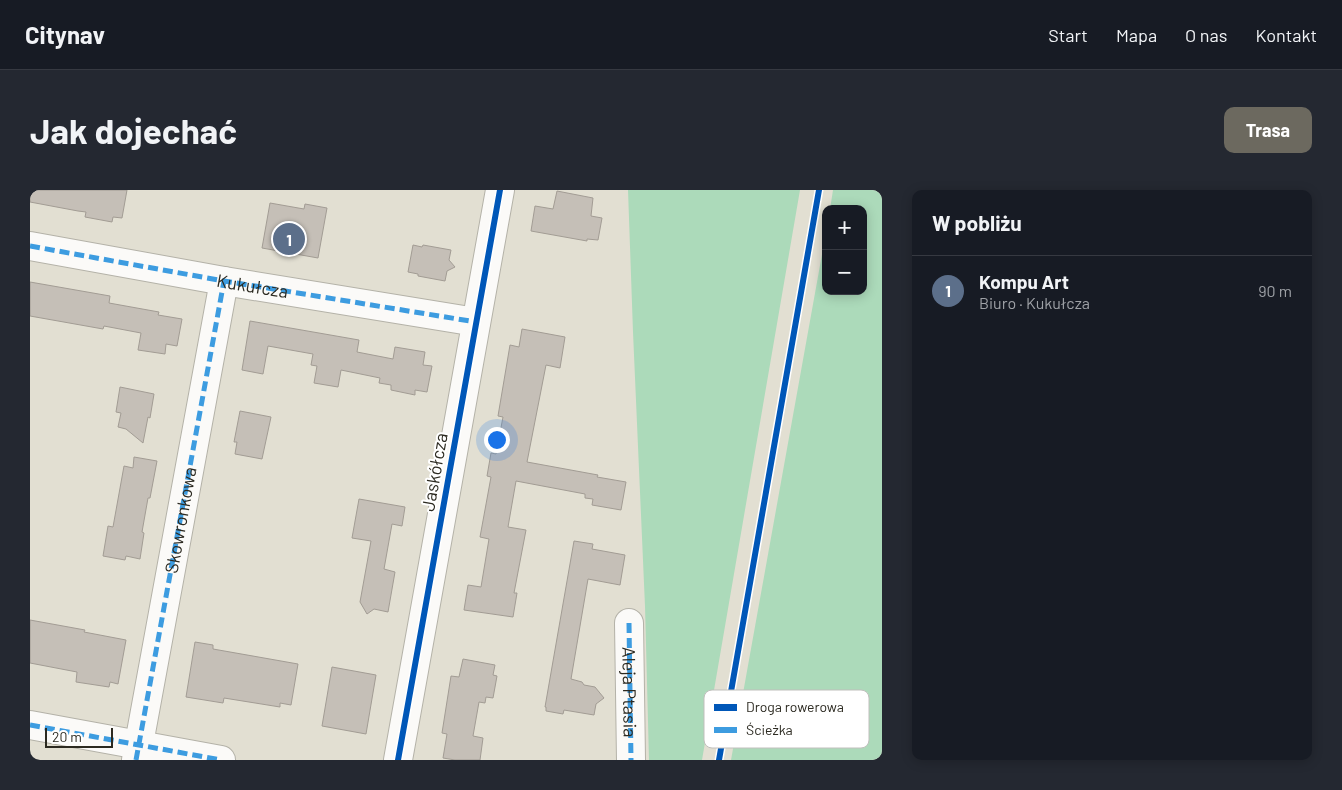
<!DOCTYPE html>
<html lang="pl">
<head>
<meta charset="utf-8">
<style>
  body { margin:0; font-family:Barlow,sans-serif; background:#242831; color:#f1f3f6 }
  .controls { position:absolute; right:15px; top:15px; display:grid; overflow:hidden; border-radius:10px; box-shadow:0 2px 12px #0003 }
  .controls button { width:45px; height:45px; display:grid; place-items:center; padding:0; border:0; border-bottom:1px solid #363941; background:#171b24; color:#f1f3f6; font:25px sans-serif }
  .scale { position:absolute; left:15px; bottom:12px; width:68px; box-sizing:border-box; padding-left:5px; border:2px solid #2c2a21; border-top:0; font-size:14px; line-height:18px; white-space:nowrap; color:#2c2a21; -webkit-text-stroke:4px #fff; paint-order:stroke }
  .you { position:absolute; left:466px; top:249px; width:18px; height:18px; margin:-12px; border:4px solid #fff; border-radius:50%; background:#1a73e8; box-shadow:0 0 0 8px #1a73e833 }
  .badge { display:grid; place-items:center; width:32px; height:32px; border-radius:50%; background:#6c695f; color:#fff; font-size:16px; font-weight:700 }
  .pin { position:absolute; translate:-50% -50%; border:2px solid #fff; box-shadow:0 1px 5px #0006 }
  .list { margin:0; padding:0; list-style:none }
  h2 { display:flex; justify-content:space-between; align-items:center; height:65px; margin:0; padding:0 20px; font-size:21px }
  h2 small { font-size:16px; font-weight:400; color:#9ea1a6 }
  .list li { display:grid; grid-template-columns:32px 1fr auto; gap:15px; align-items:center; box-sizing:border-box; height:70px; padding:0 20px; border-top:1px solid #363941 }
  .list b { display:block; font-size:19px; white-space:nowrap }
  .list p { margin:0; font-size:16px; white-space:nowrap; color:#9ea1a6 }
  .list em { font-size:16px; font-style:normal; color:#9ea1a6 }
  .map { position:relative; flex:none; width:852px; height:570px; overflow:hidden; border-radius:10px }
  header { display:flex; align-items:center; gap:30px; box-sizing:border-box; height:70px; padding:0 25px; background:#171b24; border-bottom:1px solid #363941 }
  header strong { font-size:24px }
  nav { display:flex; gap:28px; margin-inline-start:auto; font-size:18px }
  .intro { display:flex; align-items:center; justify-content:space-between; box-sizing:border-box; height:120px; padding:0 30px }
  h1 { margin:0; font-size:35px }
  .button { padding:12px 22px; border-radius:10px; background:#6c695f; color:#fff; font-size:18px; font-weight:700 }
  main { display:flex; gap:30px; padding:0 30px }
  aside { flex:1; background:#171b24; border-radius:10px; box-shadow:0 2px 12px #0003 }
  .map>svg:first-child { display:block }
  .green { fill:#acdaba }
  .building { fill:#c5bfb7; stroke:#a29c94 }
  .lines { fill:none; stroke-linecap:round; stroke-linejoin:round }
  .minor-casing { stroke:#b4b2a8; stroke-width:30 }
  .minor { stroke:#fbfaf8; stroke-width:28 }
  .quiet { stroke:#3d9ce0; stroke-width:5; stroke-dasharray:10 5; stroke-linecap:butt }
  .cycleway-casing { stroke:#fff; stroke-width:9 }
  .cycleway { stroke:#0057b8; stroke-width:6 }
  .labels { text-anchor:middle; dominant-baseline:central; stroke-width:4; stroke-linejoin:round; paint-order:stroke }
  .street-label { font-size:18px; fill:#2c2a21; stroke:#fff }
  .key { fill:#fff; stroke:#c0bfbc; stroke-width:1 }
  .key-label { font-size:14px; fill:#2c2a21 }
</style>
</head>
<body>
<header>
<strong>Citynav</strong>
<nav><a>Start</a><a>Mapa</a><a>O nas</a><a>Kontakt</a></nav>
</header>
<div class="intro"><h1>Jak dojechać</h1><a class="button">Trasa</a></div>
<main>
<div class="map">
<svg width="852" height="570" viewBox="0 0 852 570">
  <rect width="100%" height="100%" fill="#e2dfd2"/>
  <path class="green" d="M 598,0 L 770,0 L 672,570 L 619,570 L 615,416 L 603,142 Z
    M 803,0 L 852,0 L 852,570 L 701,570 L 796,42 L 796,101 L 833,101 L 833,19 L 800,19 Z"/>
  <path class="building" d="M 0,0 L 97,0 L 92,28 L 83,27 L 82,32 L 55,27 L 56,22 L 48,21 L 0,12 Z
    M 527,1 L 563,8 L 561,26 L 572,28 L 568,50 L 557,49 L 557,51 L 501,41 L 505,16 L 523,19 Z
    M 240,13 L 274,19 L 275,14 L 297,18 L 288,68 L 232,58 Z
    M 383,55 L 392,57 L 393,55 L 421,60 L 419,70 L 425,77 L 417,81 L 415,91 L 388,86 L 388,84 L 378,82 Z
    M 0,92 L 80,106 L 79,113 L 129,122 L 128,125 L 152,129 L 147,156 L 136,154 L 135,164 L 108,160 L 111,143 L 74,136 L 73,139 L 0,126 Z
    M 220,131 L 329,150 L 327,162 L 363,169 L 365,157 L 395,162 L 393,175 L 402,176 L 397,202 L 385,200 L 385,205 L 361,200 L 361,195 L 349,193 L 350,188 L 311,180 L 308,197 L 284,193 L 287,176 L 281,175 L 283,164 L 238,156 L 233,184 L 212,180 Z
    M 492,139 L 535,147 L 530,178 L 516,175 L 497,272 L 568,285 L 567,287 L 596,292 L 591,320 L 562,315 L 563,309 L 555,308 L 555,304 L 486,291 L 478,337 L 496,340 L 484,403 L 487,403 L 483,427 L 434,420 L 438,395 L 451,397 L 459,349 L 450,347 L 461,287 L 457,286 L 461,263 L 466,264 L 473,227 L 468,226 L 480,155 L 489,157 Z
    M 90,197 L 124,204 L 120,228 L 118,227 L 113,253 L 96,239 L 88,237 L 91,223 L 86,222 Z
    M 210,221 L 241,227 L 232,269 L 205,264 L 207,252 L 204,252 Z
    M 104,267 L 127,271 L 120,308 L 118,308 L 112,342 L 114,343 L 110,369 L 96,366 L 95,370 L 73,366 L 78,336 L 83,337 L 94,276 L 103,278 Z
    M 329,309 L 375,317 L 372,336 L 362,334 L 354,379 L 365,382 L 358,422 L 344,419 L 337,424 L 330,412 L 341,351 L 322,348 Z
    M 544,351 L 563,354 L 562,359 L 595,365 L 590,395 L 558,389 L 541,489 L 552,492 L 554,495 L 565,497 L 574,508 L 566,514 L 564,525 L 534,520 L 533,524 L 516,521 L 516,517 L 515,517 Z
    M 0,430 L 55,440 L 54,442 L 96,450 L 88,494 L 80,492 L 79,497 L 46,492 L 47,482 L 0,473 Z
    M 165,452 L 183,455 L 183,459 L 268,474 L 261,515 L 250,513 L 250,517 L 194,508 L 193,513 L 156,507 Z
    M 433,469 L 465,475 L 463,485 L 467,486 L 463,508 L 456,507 L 455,513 L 449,512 L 443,546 L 453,548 L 450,570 L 425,570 L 413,568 L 417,544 L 412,543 L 421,486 L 429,487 Z
    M 302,477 L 346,485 L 336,544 L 292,536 Z"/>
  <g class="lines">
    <g class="minor-casing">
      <g id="minor">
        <path id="s1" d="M 0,56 L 194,91 L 446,132"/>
        <path id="s2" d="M 599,433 L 601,570"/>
        <path d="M 0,535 L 191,570"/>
        <path id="s3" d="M 106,570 L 194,91"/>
        <path d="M 368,570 L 470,0"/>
      </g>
    </g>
    <use href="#minor" class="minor"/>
    <path class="quiet" d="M 0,56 L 194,91 L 446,132
      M 599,433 L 601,570
      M 0,535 L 191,570
      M 106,570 L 194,91"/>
    <g class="cycleway-casing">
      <path id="cycleway" d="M 368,570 L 470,0
        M 689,570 L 789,0"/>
    </g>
    <use href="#cycleway" class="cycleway"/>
  </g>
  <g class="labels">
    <g class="street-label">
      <text stroke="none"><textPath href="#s1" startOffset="226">Kukułcza</textPath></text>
      <text transform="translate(404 282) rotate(-80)">Jaskółcza</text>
      <text stroke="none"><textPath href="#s3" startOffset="244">Skowronkowa</textPath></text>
      <text stroke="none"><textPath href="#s2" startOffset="69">Aleja Ptasia</textPath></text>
    </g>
  </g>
  <rect x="674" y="500" width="165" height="58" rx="8" class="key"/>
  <rect x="684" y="514" width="23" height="7" fill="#0057b8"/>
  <rect x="684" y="537" width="23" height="6" fill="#3d9ce0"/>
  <g class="key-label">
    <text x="716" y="522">Droga rowerowa</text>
    <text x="716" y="545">Ścieżka</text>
  </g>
</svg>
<div class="controls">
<button>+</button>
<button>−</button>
</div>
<div class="scale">20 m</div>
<div class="you"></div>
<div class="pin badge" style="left:259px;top:49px;background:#5c6f8a">1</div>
</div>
<aside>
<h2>W pobliżu<small></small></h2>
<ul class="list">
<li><span class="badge" style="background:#5c6f8a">1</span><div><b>Kompu Art</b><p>Biuro · Kukułcza</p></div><em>90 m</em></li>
</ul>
</aside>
</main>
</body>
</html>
